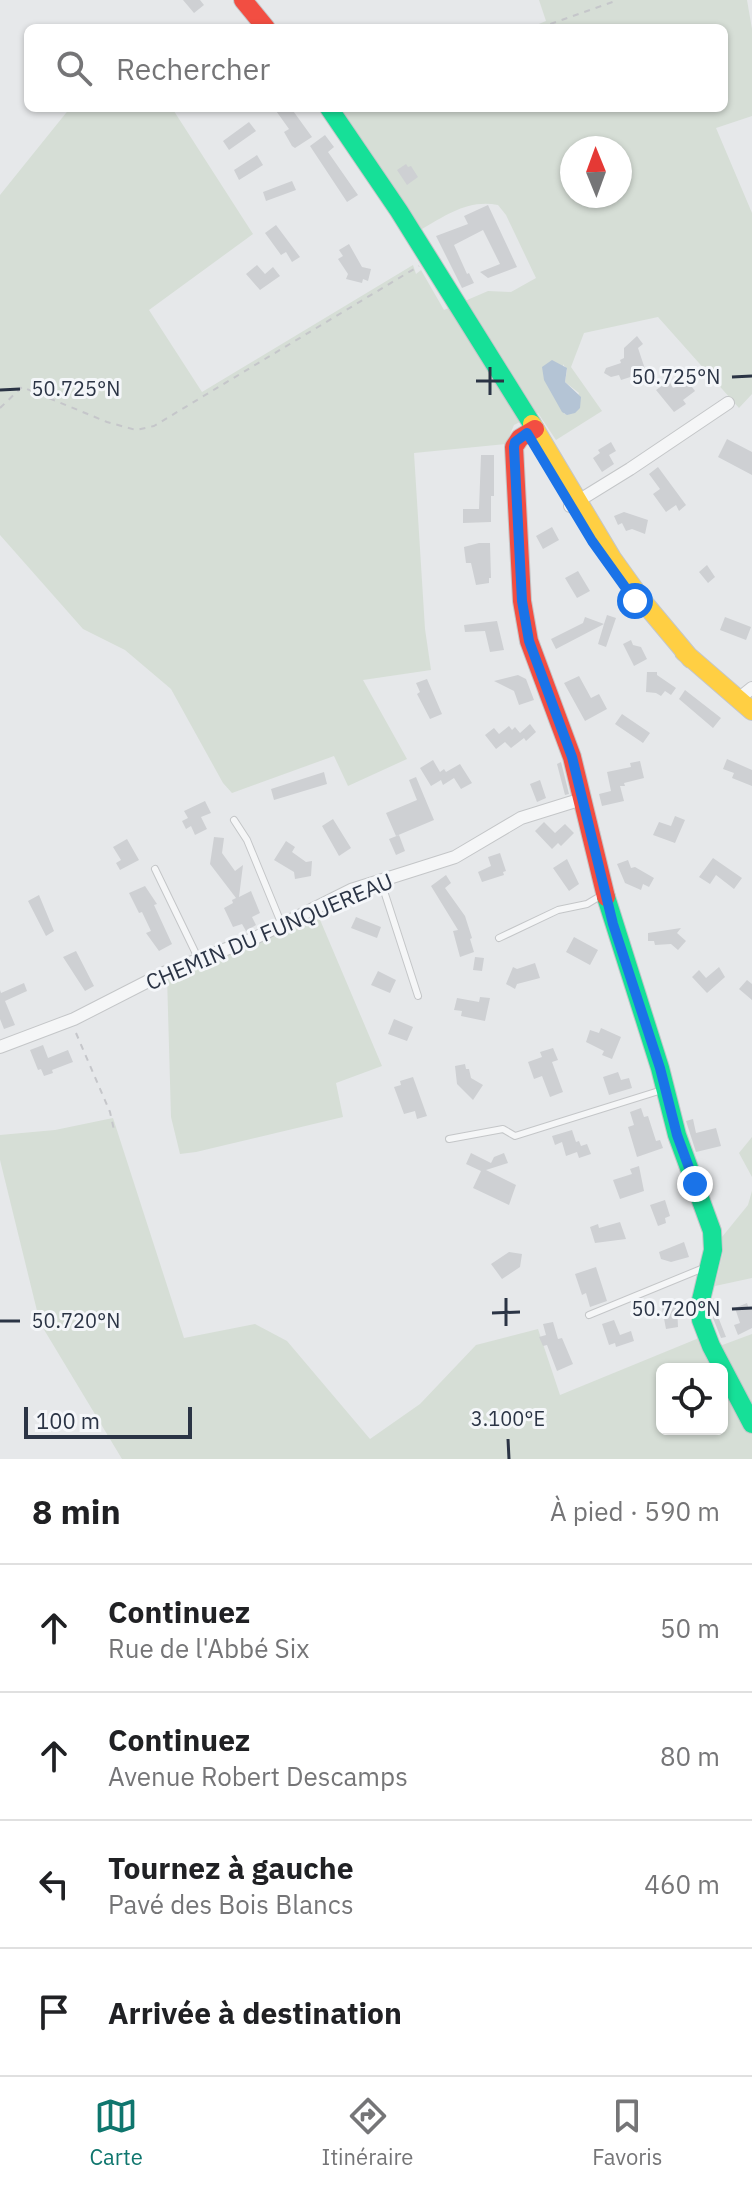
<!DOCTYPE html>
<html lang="fr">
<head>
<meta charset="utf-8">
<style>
  body { margin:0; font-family:"IBM Plex Sans",sans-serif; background:#f2f2f2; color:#202124 }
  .controls { position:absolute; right:24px; bottom:24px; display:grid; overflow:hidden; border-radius:12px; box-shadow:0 2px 6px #0004 }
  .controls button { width:72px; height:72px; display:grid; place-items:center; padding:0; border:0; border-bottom:2px solid #e0e0e0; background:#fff; color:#202124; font:40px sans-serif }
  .compass { position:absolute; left:560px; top:136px; width:72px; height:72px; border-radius:50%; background:#fff; box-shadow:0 2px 6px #0004; rotate:359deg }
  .scale { position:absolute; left:24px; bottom:20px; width:168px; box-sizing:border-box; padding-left:8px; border:4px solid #2b3445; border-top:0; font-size:22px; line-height:28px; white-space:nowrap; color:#2b3445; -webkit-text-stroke:6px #f4f6f9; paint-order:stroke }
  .stop { position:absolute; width:24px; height:24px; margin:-18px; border:6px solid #1a73e8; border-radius:50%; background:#fff }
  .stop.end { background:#1a73e8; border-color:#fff; box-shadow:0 2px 8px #0008 }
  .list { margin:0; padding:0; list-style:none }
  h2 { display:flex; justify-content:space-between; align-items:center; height:104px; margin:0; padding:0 32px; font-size:34px }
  h2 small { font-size:26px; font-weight:400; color:#757577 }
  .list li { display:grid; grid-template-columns:52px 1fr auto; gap:24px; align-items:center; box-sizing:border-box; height:128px; padding:0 32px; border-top:2px solid #e0e0e0 }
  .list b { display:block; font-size:30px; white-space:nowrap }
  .list p { margin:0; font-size:26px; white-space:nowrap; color:#757577 }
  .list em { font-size:26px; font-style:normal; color:#757577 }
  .icon { flex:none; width:44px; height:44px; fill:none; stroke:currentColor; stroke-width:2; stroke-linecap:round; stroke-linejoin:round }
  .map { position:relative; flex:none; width:752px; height:1459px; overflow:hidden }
  .search { position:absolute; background:#fff; box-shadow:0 2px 6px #0004; left:24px; right:24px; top:24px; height:88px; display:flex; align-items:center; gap:20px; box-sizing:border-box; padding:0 28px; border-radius:12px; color:#757577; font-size:30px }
  .sheet { height:616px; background:#fff }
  nav { display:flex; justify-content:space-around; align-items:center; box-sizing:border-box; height:112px; border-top:2px solid #e0e0e0; background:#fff; font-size:22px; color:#757577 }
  nav a { display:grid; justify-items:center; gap:4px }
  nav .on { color:#0f766e }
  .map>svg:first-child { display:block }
  .green { fill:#d6ded6; fill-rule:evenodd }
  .water { fill:#b4c4d5 }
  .building { fill:#ced0d3 }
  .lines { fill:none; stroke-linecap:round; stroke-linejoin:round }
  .lane-casing { stroke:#c4c6c8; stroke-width:8 }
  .street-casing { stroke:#c4c6c8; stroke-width:14 }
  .fast-casing { stroke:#c4c6c8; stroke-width:20 }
  .slow-casing { stroke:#c4c6c8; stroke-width:20 }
  .jam-casing { stroke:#c4c6c8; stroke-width:20 }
  .path { stroke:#c5c6ca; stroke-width:2; stroke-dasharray:6 6; stroke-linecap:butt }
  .lane { stroke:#f5f6f7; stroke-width:6 }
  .street { stroke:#f5f6f7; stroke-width:12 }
  .fast { stroke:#16e098; stroke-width:18 }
  .slow { stroke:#ffcf43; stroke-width:18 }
  .jam { stroke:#f24e42; stroke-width:18 }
  .route { stroke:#1a73e8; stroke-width:10 }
  .ticks { fill:none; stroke:#2b3445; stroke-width:3 }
  .labels { text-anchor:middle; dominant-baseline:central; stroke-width:6; stroke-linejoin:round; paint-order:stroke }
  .street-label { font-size:22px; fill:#2b3445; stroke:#f4f6f9 }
  .ticks-label { font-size:20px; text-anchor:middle; fill:#2b3445; stroke:#f4f6f9; stroke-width:6; stroke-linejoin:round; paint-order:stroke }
</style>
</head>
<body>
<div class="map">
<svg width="752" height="1459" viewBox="0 0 752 1459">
  <rect width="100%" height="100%" fill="#e6e8ea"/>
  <path class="green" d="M 539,0 L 747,0 L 752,29 L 752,116 L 716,128 L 752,213 L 752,394 L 739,408 L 658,317 L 584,333 L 571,367 L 602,411 L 556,440 L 538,413 L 514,425 L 506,444 L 414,453 L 425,629 L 431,670 L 363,680 L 407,759 L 348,786 L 334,756 L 232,793 L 223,783 L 171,689 L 125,650 L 83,629 L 0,535 L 0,195 L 70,108 L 172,108 L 253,234 L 149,310 L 202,392 L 413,265 L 416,274 L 421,270 L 444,310 L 488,291 L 511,292 L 536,278 L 506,215 L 498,205 C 469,199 446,215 422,229 L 342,110 L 344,108 L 724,108 L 724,28 L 529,28 L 546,21 ZM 572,148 L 620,148 L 620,196 L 572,196 ZM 563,364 L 567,370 L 565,382 L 579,393 L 571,414 L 564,414 Z
    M 318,915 L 382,1066 L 336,1083 L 343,1117 L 196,1152 L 180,1154 L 171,1117 L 167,976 Z
    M 113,1118 L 184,1338 L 255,1324 L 287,1341 L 370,1439 L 420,1404 L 476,1345 L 538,1329 L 560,1395 L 699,1338 L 717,1347 L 752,1334 L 752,1459 L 122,1459 L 40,1323 L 0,1160 L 0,1135 L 55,1130 ZM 662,1369 L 722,1369 L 722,1429 L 662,1429 Z
    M 752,1137 L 752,1177 L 739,1153 Z
    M 752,1191 L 752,1278 L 715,1286 L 723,1252 L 722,1237 L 748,1205 Z"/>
  <path class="water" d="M 552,360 L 567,368 L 565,382 L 581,397 L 580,408 L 575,413 L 567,415 L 562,412 L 544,380 L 542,367 Z"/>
  <path class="building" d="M 183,0 L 200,0 L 204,5 L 194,13 Z
    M 274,108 L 291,108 L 312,137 L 295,148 L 292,146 L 284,132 L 289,129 Z
    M 249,122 L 256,131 L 229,150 L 223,141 Z
    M 325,135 L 334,147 L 328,152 L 358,195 L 347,202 L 310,146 Z
    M 257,155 L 263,165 L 239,180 L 234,170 Z
    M 406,164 L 408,167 L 411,166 L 418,177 L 407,185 L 397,170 Z
    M 292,181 L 296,190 L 266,201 L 263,192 Z
    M 488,205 L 517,267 L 488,278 L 480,272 L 500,264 L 483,230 L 454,245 L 467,274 L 469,273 L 474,283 L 462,288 L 436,236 L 468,224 L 464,216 Z
    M 276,225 L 300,257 L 292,262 L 286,252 L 281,255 L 265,233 Z
    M 349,244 L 362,267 L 371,269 L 368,281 L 363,279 L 362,283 L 346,279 L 348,274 L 338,259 L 343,256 L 339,250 Z
    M 257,265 L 265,274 L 273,267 L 280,276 L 260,290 L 246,274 Z
    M 637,336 L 643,344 L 638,348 L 646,372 L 621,380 L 619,375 L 611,377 L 604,373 L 606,368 L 621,363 L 620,360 L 624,358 L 624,348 Z
    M 669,381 L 673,388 L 689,383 L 695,391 L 683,400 L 686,404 L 674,412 L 656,390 Z
    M 727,439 L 752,452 L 752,475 L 718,457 Z
    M 611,442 L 616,451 L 609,455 L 614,464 L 602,472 L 593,458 L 600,453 L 598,450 Z
    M 481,455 L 494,455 L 494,496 L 491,496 L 491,522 L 463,523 L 463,509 L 479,509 Z
    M 658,467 L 686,505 L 679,511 L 676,505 L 666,512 L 653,494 L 660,489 L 649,474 Z
    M 624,512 L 648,520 L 645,534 L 632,529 L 626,531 L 622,523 L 618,525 L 614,516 Z
    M 552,527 L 559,540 L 543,549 L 536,536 Z
    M 479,543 L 490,543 L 491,578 L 489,578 L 489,583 L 476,585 L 471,563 L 466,563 L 464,547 Z
    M 707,565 L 715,577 L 708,583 L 699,572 Z
    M 578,571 L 590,591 L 577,598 L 565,578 Z
    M 607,615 L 616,618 L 606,647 L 598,644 L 604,624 L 556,649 L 551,639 L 583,623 L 585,617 L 604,624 Z
    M 725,617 L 751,627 L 746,640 L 720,630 Z
    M 497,621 L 504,650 L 490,652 L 485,631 L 465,632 L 464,625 Z
    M 631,640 L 633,645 L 641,647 L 647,659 L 634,666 L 623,644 Z
    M 647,672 L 657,672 L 657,675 L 676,688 L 671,695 L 665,691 L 661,696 L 656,693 L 646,692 Z
    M 518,675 L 526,679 L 534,700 L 519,705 L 514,691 L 494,681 Z
    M 579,676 L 591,698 L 599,694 L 607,709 L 585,721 L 564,683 Z
    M 427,679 L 442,714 L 430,719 L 417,694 L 420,692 L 416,683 Z
    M 685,690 L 721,718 L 713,728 L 679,699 Z
    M 622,714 L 650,733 L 643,743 L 615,724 Z
    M 530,724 L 536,732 L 526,741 L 524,738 L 511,748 L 505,742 L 496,749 L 485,735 L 494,728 L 499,734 L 509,726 L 512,730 L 515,727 L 520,733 Z
    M 727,759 L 752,770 L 752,786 L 732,778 L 734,773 L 723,769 Z
    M 433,760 L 440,772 L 444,769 L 446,772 L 460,764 L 472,783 L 461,789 L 454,778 L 443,785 L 441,780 L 431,786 L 420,768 Z
    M 640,761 L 644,778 L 624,783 L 625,786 L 620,786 L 624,801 L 602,806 L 599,794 L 611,791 L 607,772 L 631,767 L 630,763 Z
    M 561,762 L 569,794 L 565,795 L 557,764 Z
    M 324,772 L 327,784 L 274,800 L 271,789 Z
    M 416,777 L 434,820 L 396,836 L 386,813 L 417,800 L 409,780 Z
    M 540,780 L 546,798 L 537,802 L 530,784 Z
    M 205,801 L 211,813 L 201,817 L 207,829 L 195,835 L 191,826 L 186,829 L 182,821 L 188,818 L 184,811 Z
    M 675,816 L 685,820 L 675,843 L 653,835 L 659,822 L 671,826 Z
    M 333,819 L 351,848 L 339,856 L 322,826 Z
    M 544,822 L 555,833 L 565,824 L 574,833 L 561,846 L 558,843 L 552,849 L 535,831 Z
    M 399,835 L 405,851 L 396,855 L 389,839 Z
    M 214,837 L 224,838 L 222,853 L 235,871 L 243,865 L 239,897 L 251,891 L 260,913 L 252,917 L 256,925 L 246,931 L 242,924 L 233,927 L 224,908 L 233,903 L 232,900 L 236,898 L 210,864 Z
    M 127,839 L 139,860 L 120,870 L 116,863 L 121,860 L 113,847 Z
    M 286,841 L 295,847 L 292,852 L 306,862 L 312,861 L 311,876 L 295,879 L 294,872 L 274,860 Z
    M 500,853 L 506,871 L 503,872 L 504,875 L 482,882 L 478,872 L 491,866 L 488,857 Z
    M 713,858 L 742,878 L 734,889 L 716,875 L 710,884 L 699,877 Z
    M 567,859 L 579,884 L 569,891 L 553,868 Z
    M 628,860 L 631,868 L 635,867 L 654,878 L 649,887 L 643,884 L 641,890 L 625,883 L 617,864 Z
    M 446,875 L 451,883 L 445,888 L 465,916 L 472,938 L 470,939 L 474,952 L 460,957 L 453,931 L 458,930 L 431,886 Z
    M 145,886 L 157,904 L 154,905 L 172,944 L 159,951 L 146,933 L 151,931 L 142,912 L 139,913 L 129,893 Z
    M 39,895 L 54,931 L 46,936 L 28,901 Z
    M 356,917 L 381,927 L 377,938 L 351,928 Z
    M 681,928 L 677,933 L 686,941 L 678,950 L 671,944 L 655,945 L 654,941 L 648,941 L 648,933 Z
    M 574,937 L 598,950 L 590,965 L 566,952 Z
    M 76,951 L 94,986 L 85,991 L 63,957 Z
    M 475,957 L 484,958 L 482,971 L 473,970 Z
    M 535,963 L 540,978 L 517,984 L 515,989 L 506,984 L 513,967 L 517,969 Z
    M 719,967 L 725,977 L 707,993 L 692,977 L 699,970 L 706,978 Z
    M 378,971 L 396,980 L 390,993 L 371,985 Z
    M 747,980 L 752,984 L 752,1000 L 739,989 Z
    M 24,983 L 27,991 L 5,1001 L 15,1025 L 4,1029 L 0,1019 L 0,990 L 1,993 Z
    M 480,997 L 490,998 L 485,1021 L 461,1016 L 462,1011 L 454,1010 L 457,998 L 479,1002 Z
    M 394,1019 L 413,1027 L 407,1041 L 388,1034 Z
    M 601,1028 L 621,1037 L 612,1059 L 602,1055 L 604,1051 L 586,1042 L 590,1030 L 599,1033 Z
    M 43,1045 L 48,1058 L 68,1050 L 73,1062 L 52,1070 L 53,1073 L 44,1076 L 41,1069 L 38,1070 L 30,1050 Z
    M 553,1048 L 558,1060 L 552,1062 L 563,1092 L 550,1097 L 542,1076 L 534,1079 L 528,1062 L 542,1057 L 540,1052 Z
    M 465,1064 L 466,1069 L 469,1069 L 471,1078 L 483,1085 L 473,1100 L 457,1084 L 455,1066 Z
    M 618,1072 L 621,1080 L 629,1078 L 632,1088 L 609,1095 L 603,1077 Z
    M 413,1077 L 427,1116 L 417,1119 L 415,1111 L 404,1114 L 394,1087 L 401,1085 L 400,1081 Z
    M 641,1108 L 644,1117 L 648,1116 L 656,1141 L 660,1140 L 663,1148 L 637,1157 L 628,1127 L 634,1125 L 630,1112 Z
    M 693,1119 L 696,1133 L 716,1128 L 721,1146 L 696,1152 L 686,1121 Z
    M 572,1130 L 576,1142 L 579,1141 L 581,1146 L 587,1144 L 591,1154 L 579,1158 L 577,1152 L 566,1156 L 562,1142 L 555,1145 L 552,1136 Z
    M 471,1153 L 491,1163 L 494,1157 L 504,1153 L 508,1163 L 486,1170 L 516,1185 L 509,1205 L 473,1188 L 481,1171 L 466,1164 Z
    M 639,1166 L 644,1191 L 620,1199 L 613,1180 L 632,1174 L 630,1169 Z
    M 665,1200 L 670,1216 L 665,1218 L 666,1223 L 658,1226 L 650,1205 Z
    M 620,1222 L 626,1239 L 595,1243 L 590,1227 L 598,1224 L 599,1228 Z
    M 684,1242 L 689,1257 L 671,1262 L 661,1259 L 659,1252 Z
    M 509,1252 L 522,1254 L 520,1267 L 502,1279 L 491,1264 Z
    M 596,1267 L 607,1301 L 590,1307 L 586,1293 L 582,1295 L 575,1274 Z
    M 747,1303 L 749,1309 L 752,1308 L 752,1328 L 738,1335 L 734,1325 L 740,1323 L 735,1308 Z
    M 713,1304 L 726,1337 L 721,1338 L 713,1318 Z
    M 677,1305 L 678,1327 L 666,1329 L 662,1308 Z
    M 614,1320 L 620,1335 L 631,1331 L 634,1341 L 616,1347 L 615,1343 L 609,1345 L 602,1324 Z
    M 553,1322 L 558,1339 L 562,1338 L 573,1364 L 557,1371 L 547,1345 L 543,1346 L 539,1337 L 546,1335 L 543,1324 Z"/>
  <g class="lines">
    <g class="lane-casing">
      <path id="lane" d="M 234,820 L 247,840 L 282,925
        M 155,869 L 199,960
        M 383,879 L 384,891 L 418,996
        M 499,938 L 558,910 L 587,904 L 602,895
        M 449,1139 L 503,1129 L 515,1136 L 662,1090
        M 589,1315 L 706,1267"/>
    </g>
    <g class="street-casing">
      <path id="street" d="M 570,506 L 630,469 L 728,403
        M 737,700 L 752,688
        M 0,1047 L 74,1019 L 166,972 L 255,938 L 351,890 L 455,857 L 521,818 L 582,799"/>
    </g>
    <g class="fast-casing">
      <path id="fast" d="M 329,108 L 399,211 L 532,424
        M 606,897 L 660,1068 L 677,1135 L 712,1231 L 713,1250 L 701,1300 L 701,1320 L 711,1346 L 752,1424"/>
    </g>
    <g class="slow-casing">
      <path id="slow" d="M 532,424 L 612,558 L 645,604 L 691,659
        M 684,652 L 752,711"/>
    </g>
    <g class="jam-casing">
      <path id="jam" d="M 243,0 L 266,28
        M 535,429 L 520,438 L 514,447 L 522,601 L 529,641 L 572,757 L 606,897"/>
    </g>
    <path class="path" d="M 539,28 L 618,0
      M 0,408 L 22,387 L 107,422 L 136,430 L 154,426 L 419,266
      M 76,1033 L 110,1112 L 114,1130"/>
    <use href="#lane" class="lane"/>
    <use href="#street" class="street"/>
    <use href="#fast" class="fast"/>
    <use href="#slow" class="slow"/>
    <use href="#jam" class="jam"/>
  </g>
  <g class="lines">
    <path class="route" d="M 635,601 L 592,541 L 527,433 L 515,442 L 514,447 L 522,601 L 529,641 L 572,757 L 613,924 L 660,1068 L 677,1135 L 695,1184"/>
  </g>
  <path class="ticks" d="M 490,367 L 490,395M 732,377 L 752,376M 476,381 L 504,381M 0,390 L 20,389M 506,1298 L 506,1326M 732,1309 L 752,1308M 492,1313 L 520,1312M 0,1321 L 20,1321M 508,1439 L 509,1459"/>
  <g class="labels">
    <g class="street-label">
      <text transform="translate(269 931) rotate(-23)">CHEMIN DU FUNQUEREAU</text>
    </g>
  </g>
  <g class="ticks-label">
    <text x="676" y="384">50.725°N</text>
    <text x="76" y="396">50.725°N</text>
    <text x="676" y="1316">50.720°N</text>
    <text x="76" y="1328">50.720°N</text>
    <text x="508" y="1426">3.100°E</text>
  </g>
</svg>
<div class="controls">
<button><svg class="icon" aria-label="locate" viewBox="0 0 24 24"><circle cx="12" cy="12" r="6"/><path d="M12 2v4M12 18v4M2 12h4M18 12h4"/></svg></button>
</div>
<svg class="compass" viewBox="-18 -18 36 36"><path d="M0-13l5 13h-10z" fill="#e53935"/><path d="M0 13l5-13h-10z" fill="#757577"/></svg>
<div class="scale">100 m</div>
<div class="stop" style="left:635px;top:601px"></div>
<div class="stop end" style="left:695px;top:1184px"></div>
<div class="search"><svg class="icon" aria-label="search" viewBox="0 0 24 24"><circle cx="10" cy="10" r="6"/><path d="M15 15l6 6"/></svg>Rechercher</div>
</div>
<section class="sheet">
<h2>8 min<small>À pied · 590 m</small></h2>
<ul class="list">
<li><svg class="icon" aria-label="ahead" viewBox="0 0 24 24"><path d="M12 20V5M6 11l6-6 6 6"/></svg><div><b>Continuez</b><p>Rue de l'Abbé Six</p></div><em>50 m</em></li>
<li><svg class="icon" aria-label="ahead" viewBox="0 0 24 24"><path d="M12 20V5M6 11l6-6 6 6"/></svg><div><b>Continuez</b><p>Avenue Robert Descamps</p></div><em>80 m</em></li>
<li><svg class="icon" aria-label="left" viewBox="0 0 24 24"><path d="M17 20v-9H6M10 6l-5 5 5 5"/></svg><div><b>Tournez à gauche</b><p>Pavé des Bois Blancs</p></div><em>460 m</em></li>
<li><svg class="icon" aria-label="arrive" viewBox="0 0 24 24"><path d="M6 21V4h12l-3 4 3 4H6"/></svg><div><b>Arrivée à destination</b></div></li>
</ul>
</section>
<nav>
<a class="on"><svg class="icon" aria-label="map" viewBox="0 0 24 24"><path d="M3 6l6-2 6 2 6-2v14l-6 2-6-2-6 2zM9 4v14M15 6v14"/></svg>Carte</a>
<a><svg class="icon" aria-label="directions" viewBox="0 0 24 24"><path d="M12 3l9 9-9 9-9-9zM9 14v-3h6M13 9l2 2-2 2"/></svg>Itinéraire</a>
<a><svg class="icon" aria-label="saved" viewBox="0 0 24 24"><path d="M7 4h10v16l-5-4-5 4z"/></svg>Favoris</a>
</nav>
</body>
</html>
